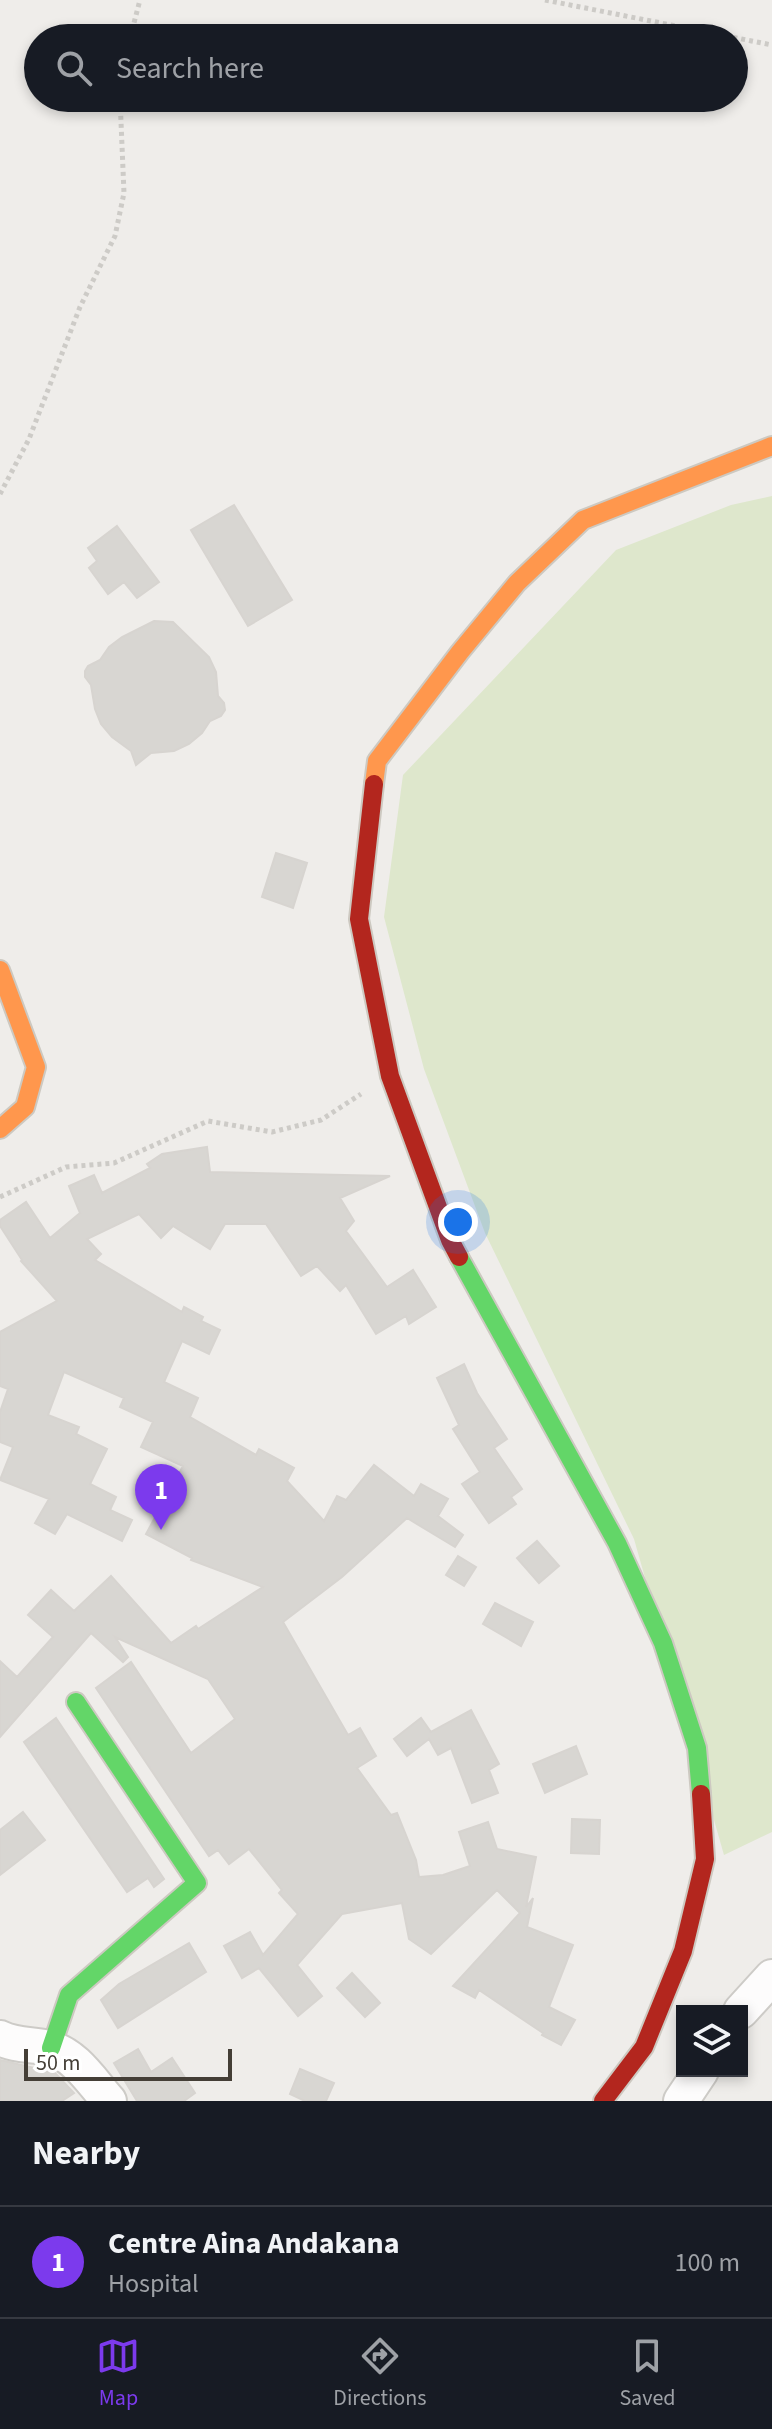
<!DOCTYPE html>
<html lang="en">
<head>
<meta charset="utf-8">
<style>
  body { margin:0; font-family:"Source Sans 3",sans-serif; background:#242831; color:#f1f3f6 }
  .controls { position:absolute; right:24px; bottom:24px; display:grid; overflow:hidden; border-radius:0px; box-shadow:0 4px 12px #0003 }
  .controls button { width:72px; height:72px; display:grid; place-items:center; padding:0; border:0; border-bottom:2px solid #363941; background:#171b24; color:#f1f3f6; font:40px sans-serif }
  .scale { position:absolute; left:24px; bottom:20px; width:208px; box-sizing:border-box; padding-left:8px; border:4px solid #443e36; border-top:0; font-size:22px; line-height:28px; white-space:nowrap; color:#443e36; -webkit-text-stroke:6px #fff; paint-order:stroke }
  .you { position:absolute; left:458px; top:1222px; width:28px; height:28px; margin:-20px; border:6px solid #fff; border-radius:50%; background:#1a73e8; box-shadow:0 0 0 12px #1a73e833 }
  .badge { display:grid; place-items:center; width:52px; height:52px; border-radius:50%; background:#7c3aed; color:#fff; font-size:26px; font-weight:700 }
  .pin { position:absolute; translate:-50% -66px; filter:drop-shadow(0 2px 4px #0008) }
  .pin::after { content:''; position:absolute; top:42px; width:28px; height:24px; background:inherit; clip-path:polygon(0 0,100% 0,50% 100%) }
  .list { margin:0; padding:0; list-style:none }
  h2 { display:flex; justify-content:space-between; align-items:center; height:104px; margin:0; padding:0 32px; font-size:34px }
  h2 small { font-size:26px; font-weight:400; color:#9ea1a6 }
  .list li { display:grid; grid-template-columns:52px 1fr auto; gap:24px; align-items:center; box-sizing:border-box; height:112px; padding:0 32px; border-top:2px solid #363941 }
  .list b { display:block; font-size:30px; white-space:nowrap }
  .list p { margin:0; font-size:26px; white-space:nowrap; color:#9ea1a6 }
  .list em { font-size:26px; font-style:normal; color:#9ea1a6 }
  .icon { flex:none; width:44px; height:44px; fill:none; stroke:currentColor; stroke-width:2; stroke-linecap:round; stroke-linejoin:round }
  .map { position:relative; flex:none; width:772px; height:2101px; overflow:hidden }
  .search { position:absolute; background:#171b24; box-shadow:0 4px 12px #0003; left:24px; right:24px; top:24px; height:88px; display:flex; align-items:center; gap:20px; box-sizing:border-box; padding:0 28px; border-radius:44px; color:#9ea1a6; font-size:30px }
  .sheet { height:216px; background:#171b24 }
  nav { display:flex; justify-content:space-around; align-items:center; box-sizing:border-box; height:112px; border-top:2px solid #363941; background:#171b24; font-size:22px; color:#9ea1a6 }
  nav a { display:grid; justify-items:center; gap:4px }
  nav .on { color:#7c3aed }
  .map>svg:first-child { display:block }
  .green { fill:#dee7cc }
  .building { fill:#d8d6d2; stroke:#d7d4d0; stroke-width:2 }
  .lines { fill:none; stroke-linecap:round; stroke-linejoin:round }
  .street-casing { stroke:#cdcbc7; stroke-width:38 }
  .fast-casing { stroke:#cdc9c1; stroke-width:22 }
  .slow-casing { stroke:#cdc9c1; stroke-width:22 }
  .jam-casing { stroke:#cdc9c1; stroke-width:22 }
  .path { stroke:#cdcbc7; stroke-width:5; stroke-dasharray:4 4; stroke-linecap:butt }
  .street { stroke:#fdfcfc; stroke-width:34 }
  .fast { stroke:#63d668; stroke-width:18 }
  .slow { stroke:#ff974d; stroke-width:18 }
  .jam { stroke:#b3261e; stroke-width:18 }
</style>
</head>
<body>
<div class="map">
<svg width="772" height="2101" viewBox="0 0 772 2101">
  <rect width="100%" height="100%" fill="#efedea"/>
  <path class="green" d="M 772,496 L 772,1832 L 724,1855 L 634,1539 L 485,1233 L 424,1069 L 384,917 L 403,775 L 616,550 L 731,505 Z"/>
  <path class="building" d="M 234,505 L 292,600 L 248,626 L 191,530 Z
    M 117,526 L 159,582 L 137,598 L 124,582 L 108,594 L 89,568 L 97,561 L 88,548 Z
    M 154,621 L 173,622 L 209,657 L 216,672 L 218,696 L 224,703 L 225,710 L 221,716 L 210,721 L 202,733 L 189,744 L 174,751 L 151,753 L 136,765 L 131,751 L 112,737 L 101,724 L 95,709 L 91,685 L 85,677 L 85,671 L 88,666 L 100,660 L 109,647 L 122,637 Z
    M 276,853 L 307,863 L 293,908 L 262,897 Z
    M 207,1147 L 210,1172 L 390,1176 L 340,1198 L 354,1221 L 346,1231 L 387,1287 L 413,1270 L 436,1307 L 409,1324 L 406,1316 L 376,1334 L 346,1285 L 340,1291 L 317,1266 L 301,1276 L 266,1224 L 225,1224 L 210,1249 L 173,1226 L 161,1238 L 139,1214 L 87,1239 L 101,1254 L 95,1260 L 182,1312 L 184,1307 L 203,1317 L 201,1321 L 220,1330 L 209,1354 L 182,1341 L 164,1382 L 198,1398 L 190,1417 L 256,1455 L 259,1449 L 294,1468 L 287,1481 L 324,1521 L 337,1496 L 346,1500 L 374,1465 L 414,1496 L 421,1484 L 448,1499 L 438,1516 L 463,1535 L 455,1547 L 407,1518 L 342,1577 L 283,1622 L 348,1735 L 360,1728 L 376,1756 L 357,1768 L 391,1815 L 397,1813 L 416,1860 L 419,1877 L 443,1875 L 470,1866 L 459,1832 L 488,1822 L 497,1849 L 536,1857 L 526,1907 L 533,1898 L 527,1927 L 573,1945 L 549,2007 L 575,2020 L 561,2045 L 542,2035 L 543,2033 L 479,1990 L 475,1998 L 453,1986 L 520,1913 L 497,1890 L 431,1954 L 409,1939 L 402,1903 L 342,1914 L 297,1965 L 322,1996 L 298,2016 L 259,1968 L 242,1978 L 224,1946 L 250,1932 L 263,1955 L 298,1914 L 279,1893 L 282,1890 L 249,1849 L 229,1864 L 218,1850 L 209,1856 L 96,1688 L 131,1662 L 191,1753 L 235,1719 L 208,1679 L 115,1637 L 128,1657 L 123,1662 L 91,1633 L 0,1737 L 0,1661 L 17,1677 L 53,1637 L 28,1615 L 51,1590 L 74,1611 L 111,1576 L 171,1643 L 196,1626 L 198,1629 L 263,1587 L 191,1560 L 192,1558 L 146,1534 L 183,1466 L 141,1447 L 153,1422 L 120,1407 L 124,1398 L 64,1372 L 48,1415 L 79,1427 L 76,1434 L 107,1449 L 90,1484 L 116,1497 L 110,1510 L 132,1520 L 122,1541 L 67,1514 L 55,1534 L 35,1523 L 49,1499 L 0,1480 L 13,1447 L 0,1442 L 0,1412 L 8,1389 L 0,1386 L 0,1332 L 57,1301 L 21,1261 L 22,1260 L 0,1226 L 0,1220 L 26,1202 L 50,1238 L 80,1213 L 69,1186 L 94,1175 L 102,1193 L 150,1168 L 147,1164 L 162,1154 Z
    M 464,1364 L 477,1393 L 507,1439 L 494,1448 L 522,1489 L 511,1497 L 516,1504 L 489,1523 L 462,1484 L 480,1472 L 453,1429 L 459,1425 L 437,1378 Z
    M 537,1541 L 559,1566 L 539,1583 L 517,1558 Z
    M 458,1556 L 476,1567 L 464,1586 L 446,1575 Z
    M 495,1603 L 533,1622 L 521,1646 L 483,1624 Z
    M 471,1710 L 499,1764 L 489,1770 L 498,1793 L 472,1803 L 451,1748 L 438,1755 L 429,1739 L 407,1756 L 394,1739 L 421,1718 L 431,1732 Z
    M 56,1718 L 164,1879 L 154,1887 L 148,1878 L 127,1892 L 24,1742 Z
    M 576,1746 L 587,1774 L 545,1793 L 533,1764 Z
    M 23,1812 L 45,1840 L 0,1875 L 0,1830 Z
    M 572,1819 L 600,1820 L 599,1854 L 571,1853 Z
    M 189,1943 L 206,1972 L 118,2028 L 101,2000 L 119,1984 Z
    M 352,1973 L 380,2003 L 365,2017 L 337,1988 Z
    M 138,2049 L 151,2072 L 172,2058 L 195,2093 L 184,2101 L 137,2101 L 114,2063 Z
    M 0,2060 L 55,2073 L 74,2093 L 62,2101 L 0,2101 Z
    M 300,2069 L 334,2083 L 326,2101 L 305,2101 L 290,2094 Z"/>
  <g class="lines">
    <g class="street-casing">
      <path id="street" d="M 741,2011 L 772,1977
        M 0,2038 C 16,2046 31,2044 49,2048 C 75,2054 92,2082 109,2101
        M 681,2101 L 701,2071"/>
    </g>
    <g class="fast-casing">
      <path id="fast" d="M 459,1257 L 617,1543 L 663,1643 L 697,1748 L 701,1794
        M 51,2048 L 69,1995 L 197,1883 L 76,1702"/>
    </g>
    <g class="slow-casing">
      <path id="slow" d="M 374,784 L 377,761 L 460,652 L 517,583 L 583,520 L 772,446
        M 0,970 L 36,1067 L 25,1107 L 0,1129"/>
    </g>
    <g class="jam-casing">
      <path id="jam" d="M 374,784 L 359,919 L 390,1076 L 450,1240 L 459,1257
        M 603,2101 L 644,2047 L 683,1951 L 705,1859 L 701,1794"/>
    </g>
    <path class="path" d="M 545,0 L 772,45
      M 130,38 L 140,0
      M 0,494 L 29,439 L 80,307 L 115,236 L 124,193 L 120,98
      M 0,1197 L 66,1167 L 114,1163 L 208,1121 L 272,1132 L 321,1120 L 361,1094"/>
    <use href="#street" class="street"/>
    <use href="#fast" class="fast"/>
    <use href="#slow" class="slow"/>
    <use href="#jam" class="jam"/>
  </g>
</svg>
<div class="controls">
<button><svg class="icon" aria-label="layers" viewBox="0 0 24 24"><path d="M12 4l9 5-9 5-9-5zM3 14l9 5 9-5"/></svg></button>
</div>
<div class="scale">50 m</div>
<div class="you"></div>
<div class="pin badge" style="left:161px;top:1530px">1</div>
<div class="search"><svg class="icon" aria-label="search" viewBox="0 0 24 24"><circle cx="10" cy="10" r="6"/><path d="M15 15l6 6"/></svg>Search here</div>
</div>
<section class="sheet">
<h2>Nearby<small></small></h2>
<ul class="list">
<li><span class="badge">1</span><div><b>Centre Aina Andakana</b><p>Hospital</p></div><em>100 m</em></li>
</ul>
</section>
<nav>
<a class="on"><svg class="icon" aria-label="map" viewBox="0 0 24 24"><path d="M3 6l6-2 6 2 6-2v14l-6 2-6-2-6 2zM9 4v14M15 6v14"/></svg>Map</a>
<a><svg class="icon" aria-label="directions" viewBox="0 0 24 24"><path d="M12 3l9 9-9 9-9-9zM9 14v-3h6M13 9l2 2-2 2"/></svg>Directions</a>
<a><svg class="icon" aria-label="saved" viewBox="0 0 24 24"><path d="M7 4h10v16l-5-4-5 4z"/></svg>Saved</a>
</nav>
</body>
</html>
